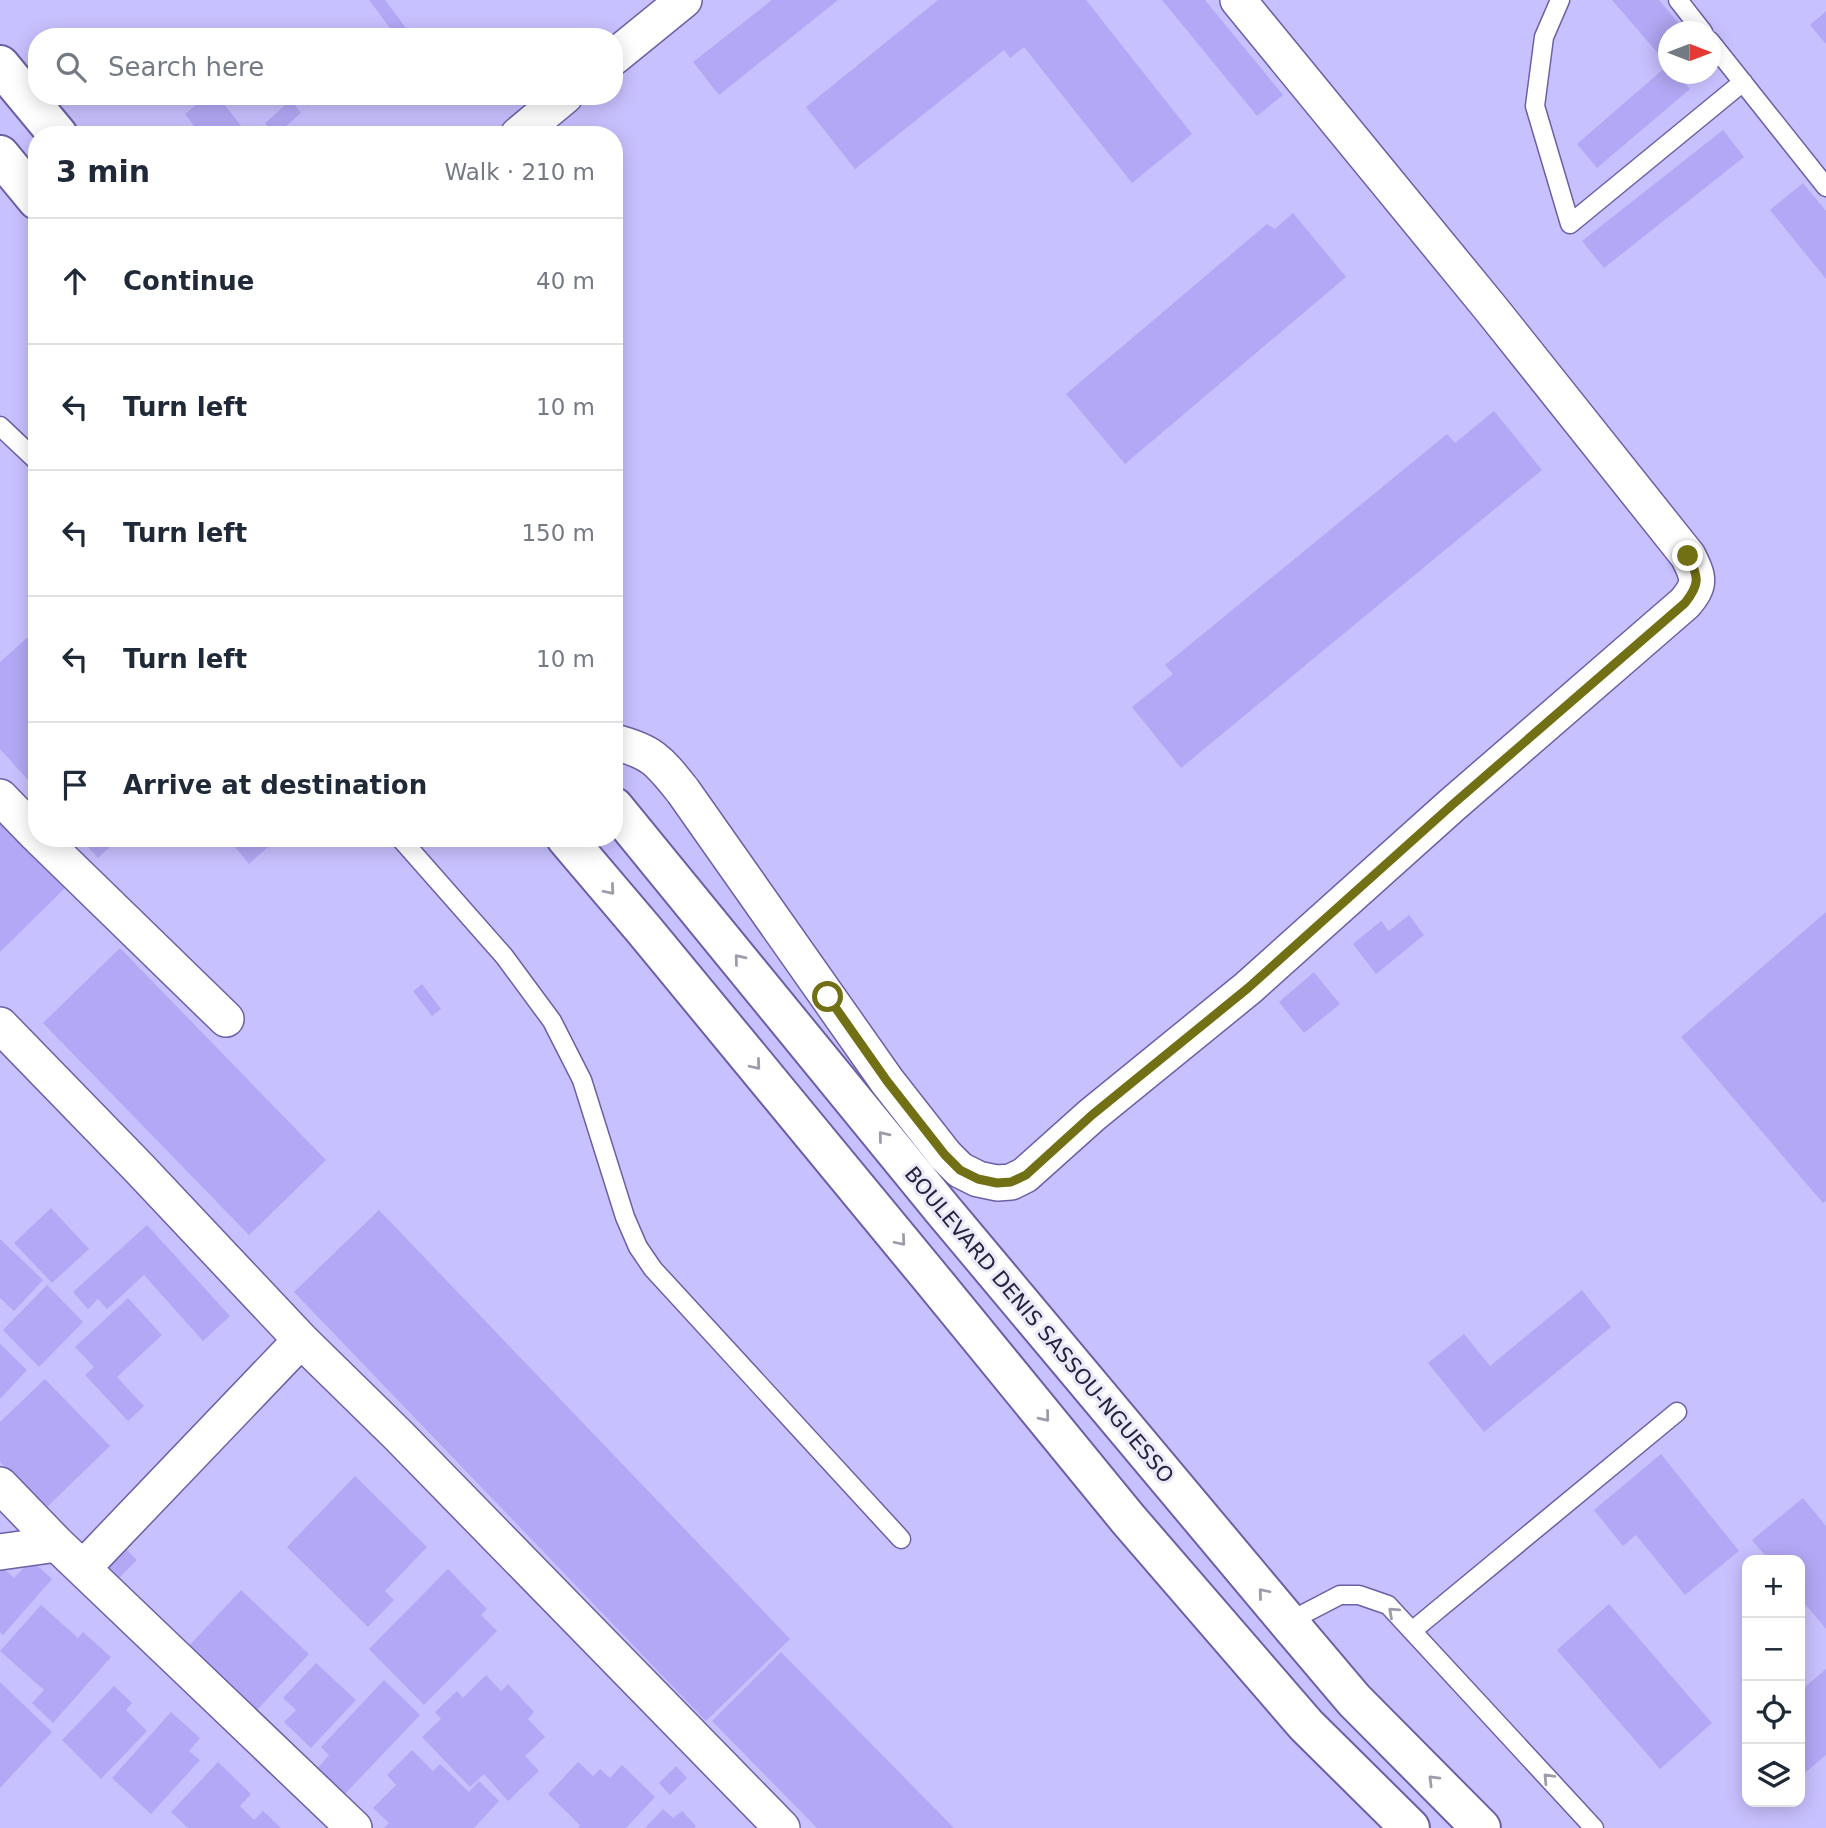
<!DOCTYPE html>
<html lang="en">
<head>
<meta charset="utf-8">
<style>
  body { margin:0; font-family:"DejaVu Sans",sans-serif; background:#f2f2f3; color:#1f2937 }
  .controls { position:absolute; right:21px; bottom:21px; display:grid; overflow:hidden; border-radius:14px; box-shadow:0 4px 18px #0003 }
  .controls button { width:63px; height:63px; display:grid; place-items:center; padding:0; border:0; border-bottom:2px solid #e0e1e3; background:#fff; color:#1f2937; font:35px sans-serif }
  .compass { position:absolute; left:1658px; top:21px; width:63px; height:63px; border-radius:50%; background:#fff; box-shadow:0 4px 18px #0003; rotate:90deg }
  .stop { position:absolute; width:21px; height:21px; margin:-16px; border:5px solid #717014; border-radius:50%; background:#fff }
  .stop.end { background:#717014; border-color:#fff; box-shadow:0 2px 7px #0008 }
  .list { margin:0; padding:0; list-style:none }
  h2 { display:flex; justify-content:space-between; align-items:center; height:91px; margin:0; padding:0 28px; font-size:30px }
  h2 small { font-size:23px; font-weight:400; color:#747a83 }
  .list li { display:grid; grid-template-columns:46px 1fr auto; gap:21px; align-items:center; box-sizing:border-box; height:126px; padding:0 28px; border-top:2px solid #e0e1e3 }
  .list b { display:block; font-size:26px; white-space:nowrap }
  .list em { font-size:23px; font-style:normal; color:#747a83 }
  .icon { flex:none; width:38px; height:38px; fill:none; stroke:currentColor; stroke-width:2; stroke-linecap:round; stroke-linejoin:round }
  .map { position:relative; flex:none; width:1826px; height:1828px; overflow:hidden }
  .search { position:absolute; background:#fff; box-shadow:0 4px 18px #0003; left:28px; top:28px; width:595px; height:77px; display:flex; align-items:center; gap:18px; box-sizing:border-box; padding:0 24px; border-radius:28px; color:#747a83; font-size:26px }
  .panel { position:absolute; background:#fff; box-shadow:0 4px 18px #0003; left:28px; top:126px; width:595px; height:721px; border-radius:28px }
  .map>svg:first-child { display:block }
  .building { fill:#b2a8f5 }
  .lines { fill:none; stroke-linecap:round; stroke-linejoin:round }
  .service-casing { stroke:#6b60a5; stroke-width:21 }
  .minor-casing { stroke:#6b60a5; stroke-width:38 }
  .primary-casing { stroke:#6b60a5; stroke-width:42 }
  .service { stroke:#fff; stroke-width:18 }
  .minor { stroke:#fff; stroke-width:35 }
  .primary { stroke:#fff; stroke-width:38 }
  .oneway { stroke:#9d9ca9 }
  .route { stroke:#717014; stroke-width:9 }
  .labels { text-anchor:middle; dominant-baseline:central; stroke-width:6; stroke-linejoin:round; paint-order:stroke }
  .street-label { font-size:21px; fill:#26223f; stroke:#eae9f8 }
</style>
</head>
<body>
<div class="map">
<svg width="1826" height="1828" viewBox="0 0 1826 1828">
  <rect width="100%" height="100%" fill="#c8c1ff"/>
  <path class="building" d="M 369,0 L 385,0 L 406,28 L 396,36 Z
    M 772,0 L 838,0 L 719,95 L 693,62 Z
    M 938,0 L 1086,0 L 1192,134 L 1132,183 L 1024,47 L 1010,58 L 1004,50 L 855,169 L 806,107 Z
    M 1162,0 L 1205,0 L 1283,95 L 1257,116 Z
    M 1612,0 L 1659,0 L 1686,32 L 1668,32 L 1668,55 L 1663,59 Z
    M 1826,11 L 1826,44 L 1810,25 Z
    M 1668,65 L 1668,74 L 1677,74 L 1690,89 L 1597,168 L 1577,144 Z
    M 207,96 L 218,96 L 248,135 L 201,135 L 185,114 Z
    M 301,96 L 321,96 L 308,106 Z
    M 291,100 L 301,113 L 276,135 L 265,123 Z
    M 1723,130 L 1744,157 L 1604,268 L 1582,241 Z
    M 1803,183 L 1826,211 L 1826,279 L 1770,210 Z
    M 1293,213 L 1346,277 L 1125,464 L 1066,394 L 1267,224 L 1275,229 Z
    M 1494,411 L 1542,470 L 1181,768 L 1132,707 L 1173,674 L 1165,665 L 1447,434 L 1455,443 Z
    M 37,629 L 37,790 L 0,749 L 0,662 Z
    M 0,818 L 67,886 L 0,952 Z
    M 80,838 L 119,838 L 98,858 Z
    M 246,838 L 260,838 L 268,847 L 249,864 L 235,847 Z
    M 1826,912 L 1826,1201 L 1823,1203 L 1681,1037 Z
    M 1409,915 L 1424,935 L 1376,974 L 1353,944 L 1381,921 L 1389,931 Z
    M 120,948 L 326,1160 L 249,1235 L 43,1023 Z
    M 1314,972 L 1340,1004 L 1304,1033 L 1279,1002 Z
    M 422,984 L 441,1009 L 432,1016 L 413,991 Z
    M 51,1208 L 89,1249 L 52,1283 L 14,1243 Z
    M 379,1210 L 790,1639 L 706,1721 L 294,1292 Z
    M 147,1225 L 230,1316 L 203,1341 L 144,1275 L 107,1309 L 98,1299 L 88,1309 L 73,1292 Z
    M 0,1239 L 43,1280 L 14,1311 L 0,1298 Z
    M 47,1285 L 83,1322 L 39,1367 L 3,1330 Z
    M 1582,1290 L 1611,1327 L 1484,1432 L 1428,1363 L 1464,1334 L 1490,1366 Z
    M 128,1298 L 162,1335 L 117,1377 L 144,1406 L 128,1421 L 85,1375 L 94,1367 L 75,1347 Z
    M 0,1344 L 27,1370 L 0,1399 Z
    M 45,1379 L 110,1446 L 45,1509 L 0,1462 L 0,1422 Z
    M 1661,1454 L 1739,1551 L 1685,1595 L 1636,1535 L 1623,1546 L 1594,1510 Z
    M 355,1476 L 427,1547 L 385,1591 L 394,1600 L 368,1627 L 287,1547 Z
    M 1803,1498 L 1826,1526 L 1826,1629 L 1800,1598 L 1800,1560 L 1769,1560 L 1752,1540 Z
    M 121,1544 L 137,1560 L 119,1578 L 103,1562 Z
    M 31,1560 L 52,1579 L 3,1635 L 0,1632 L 0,1571 L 3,1568 L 14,1578 Z
    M 448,1569 L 487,1609 L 481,1615 L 497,1631 L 424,1705 L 369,1649 Z
    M 241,1590 L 309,1654 L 256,1711 L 188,1647 Z
    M 1609,1604 L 1712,1723 L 1660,1769 L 1557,1650 Z
    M 41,1605 L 78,1638 L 83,1632 L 111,1657 L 53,1723 L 32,1703 L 44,1690 L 0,1651 Z
    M 781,1652 L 954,1828 L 817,1828 L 712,1721 Z
    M 316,1663 L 356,1700 L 311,1748 L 284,1722 L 296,1710 L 283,1698 Z
    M 1826,1669 L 1826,1755 L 1800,1777 L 1800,1691 Z
    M 486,1675 L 501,1691 L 508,1684 L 534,1712 L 528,1719 L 545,1737 L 525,1756 L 539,1771 L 508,1801 L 484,1774 L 470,1787 L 422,1737 L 441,1719 L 435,1712 L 457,1691 L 463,1698 Z
    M 384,1680 L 420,1715 L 342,1797 L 315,1771 L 329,1755 L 321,1747 Z
    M 0,1682 L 52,1732 L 0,1788 Z
    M 114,1686 L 132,1703 L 126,1710 L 147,1731 L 101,1779 L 62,1740 Z
    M 171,1712 L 200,1738 L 189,1751 L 200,1760 L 151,1814 L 112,1778 Z
    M 412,1750 L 433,1771 L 440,1764 L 469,1792 L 479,1781 L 499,1801 L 474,1828 L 384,1828 L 389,1823 L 373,1808 L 396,1785 L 387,1775 Z
    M 218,1762 L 251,1794 L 240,1806 L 254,1820 L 263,1811 L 281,1828 L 188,1828 L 171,1812 Z
    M 578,1762 L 593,1776 L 600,1769 L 610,1778 L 622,1765 L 655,1797 L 626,1828 L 578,1828 L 580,1825 L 548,1794 Z
    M 676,1766 L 687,1778 L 670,1795 L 659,1783 Z
    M 663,1809 L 673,1818 L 682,1811 L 696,1826 L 694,1828 L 645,1828 Z"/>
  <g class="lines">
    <g class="service-casing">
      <path id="service" d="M 1560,0 L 1544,37 L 1535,106 L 1570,224 L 1743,82
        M 1678,0 L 1703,32
        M 1710,41 L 1826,187
        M 0,426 L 37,461
        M 400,838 L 504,956 L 552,1021 L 582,1080 L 625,1217 L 638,1247 L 653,1269 L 901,1539
        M 1288,1622 L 1340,1595 L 1359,1595 L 1388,1605 L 1594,1828
        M 1412,1631 L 1677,1412"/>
    </g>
    <g class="minor-casing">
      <path id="minor" d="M 614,57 L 684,0
        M 518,135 L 565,96
        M 614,742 C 653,752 659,761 683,791 L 887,1081 L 945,1155 L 960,1170 L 978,1179 L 997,1183 L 1011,1182 L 1025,1175 L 1092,1115 L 1248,988 L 1452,805 L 1685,603 C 1701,584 1699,578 1688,556 L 1492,310 L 1238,0
        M 0,797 L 37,835
        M 40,838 L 226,1019
        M 0,1025 L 138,1167 L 301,1340 L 398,1435 L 782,1828
        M 0,1485 L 57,1544 L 354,1828
        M 0,1552 L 57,1544
        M 83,1568 L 301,1340"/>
    </g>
    <g class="primary-casing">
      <path id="primary" d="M 0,65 L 58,135
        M 0,155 L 37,200
        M 614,807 L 943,1210 L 1288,1622 L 1354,1700 L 1481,1828
        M 566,838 L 645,931 L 931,1278 L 1128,1519 L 1306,1725 L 1410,1828"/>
    </g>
    <use href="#service" class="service"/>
    <use href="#minor" class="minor"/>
    <use href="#primary" class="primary"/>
  </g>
  <defs><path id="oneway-chevron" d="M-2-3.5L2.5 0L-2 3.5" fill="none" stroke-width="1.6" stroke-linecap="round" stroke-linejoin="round" transform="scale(1.75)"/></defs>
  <g class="oneway">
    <use href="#oneway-chevron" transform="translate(610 890) rotate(50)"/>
    <use href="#oneway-chevron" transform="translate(739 959) rotate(-129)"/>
    <use href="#oneway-chevron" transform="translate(756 1065) rotate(50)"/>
    <use href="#oneway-chevron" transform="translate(883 1136) rotate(-129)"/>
    <use href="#oneway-chevron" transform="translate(901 1241) rotate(50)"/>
    <use href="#oneway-chevron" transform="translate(1045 1417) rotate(51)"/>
    <use href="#oneway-chevron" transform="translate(1263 1593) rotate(-130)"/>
    <use href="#oneway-chevron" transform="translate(1393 1612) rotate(-138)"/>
    <use href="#oneway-chevron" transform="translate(1548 1778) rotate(-133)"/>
    <use href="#oneway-chevron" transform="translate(1433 1780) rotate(-135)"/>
  </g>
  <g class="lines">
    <path class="route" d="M 828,997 L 887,1081 L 945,1155 L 960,1170 L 978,1179 L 997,1183 L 1011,1182 L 1026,1175 L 1092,1115 L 1248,988 L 1452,805 L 1685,603 C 1700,584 1699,577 1688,556"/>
  </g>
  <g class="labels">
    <g class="street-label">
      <text transform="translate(1039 1325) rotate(50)">BOULEVARD DENIS SASSOU-NGUESSO</text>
    </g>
  </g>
</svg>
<div class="controls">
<button>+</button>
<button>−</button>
<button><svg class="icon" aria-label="locate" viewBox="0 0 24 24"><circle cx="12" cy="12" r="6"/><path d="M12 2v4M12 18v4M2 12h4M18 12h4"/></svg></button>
<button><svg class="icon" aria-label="layers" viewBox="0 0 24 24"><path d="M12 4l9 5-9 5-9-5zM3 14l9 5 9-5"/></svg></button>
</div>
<svg class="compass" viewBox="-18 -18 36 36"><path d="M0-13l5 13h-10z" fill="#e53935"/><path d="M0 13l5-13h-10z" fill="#747a83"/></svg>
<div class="stop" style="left:828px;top:997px"></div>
<div class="stop end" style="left:1688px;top:556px"></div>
<div class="search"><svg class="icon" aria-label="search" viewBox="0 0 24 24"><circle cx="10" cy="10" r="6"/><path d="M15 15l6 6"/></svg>Search here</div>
<section class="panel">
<h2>3 min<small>Walk · 210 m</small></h2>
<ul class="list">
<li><svg class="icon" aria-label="ahead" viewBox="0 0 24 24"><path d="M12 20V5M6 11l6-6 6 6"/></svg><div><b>Continue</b></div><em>40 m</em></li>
<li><svg class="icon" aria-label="left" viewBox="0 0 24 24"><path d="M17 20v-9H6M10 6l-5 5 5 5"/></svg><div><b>Turn left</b></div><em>10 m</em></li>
<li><svg class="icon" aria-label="left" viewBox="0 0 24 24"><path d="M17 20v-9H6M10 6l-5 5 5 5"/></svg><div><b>Turn left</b></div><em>150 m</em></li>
<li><svg class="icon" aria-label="left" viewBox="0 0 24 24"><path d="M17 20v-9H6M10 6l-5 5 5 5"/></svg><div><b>Turn left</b></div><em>10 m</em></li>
<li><svg class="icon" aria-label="arrive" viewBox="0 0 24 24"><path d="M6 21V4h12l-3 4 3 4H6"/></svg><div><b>Arrive at destination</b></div></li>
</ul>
</section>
</div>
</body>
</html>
